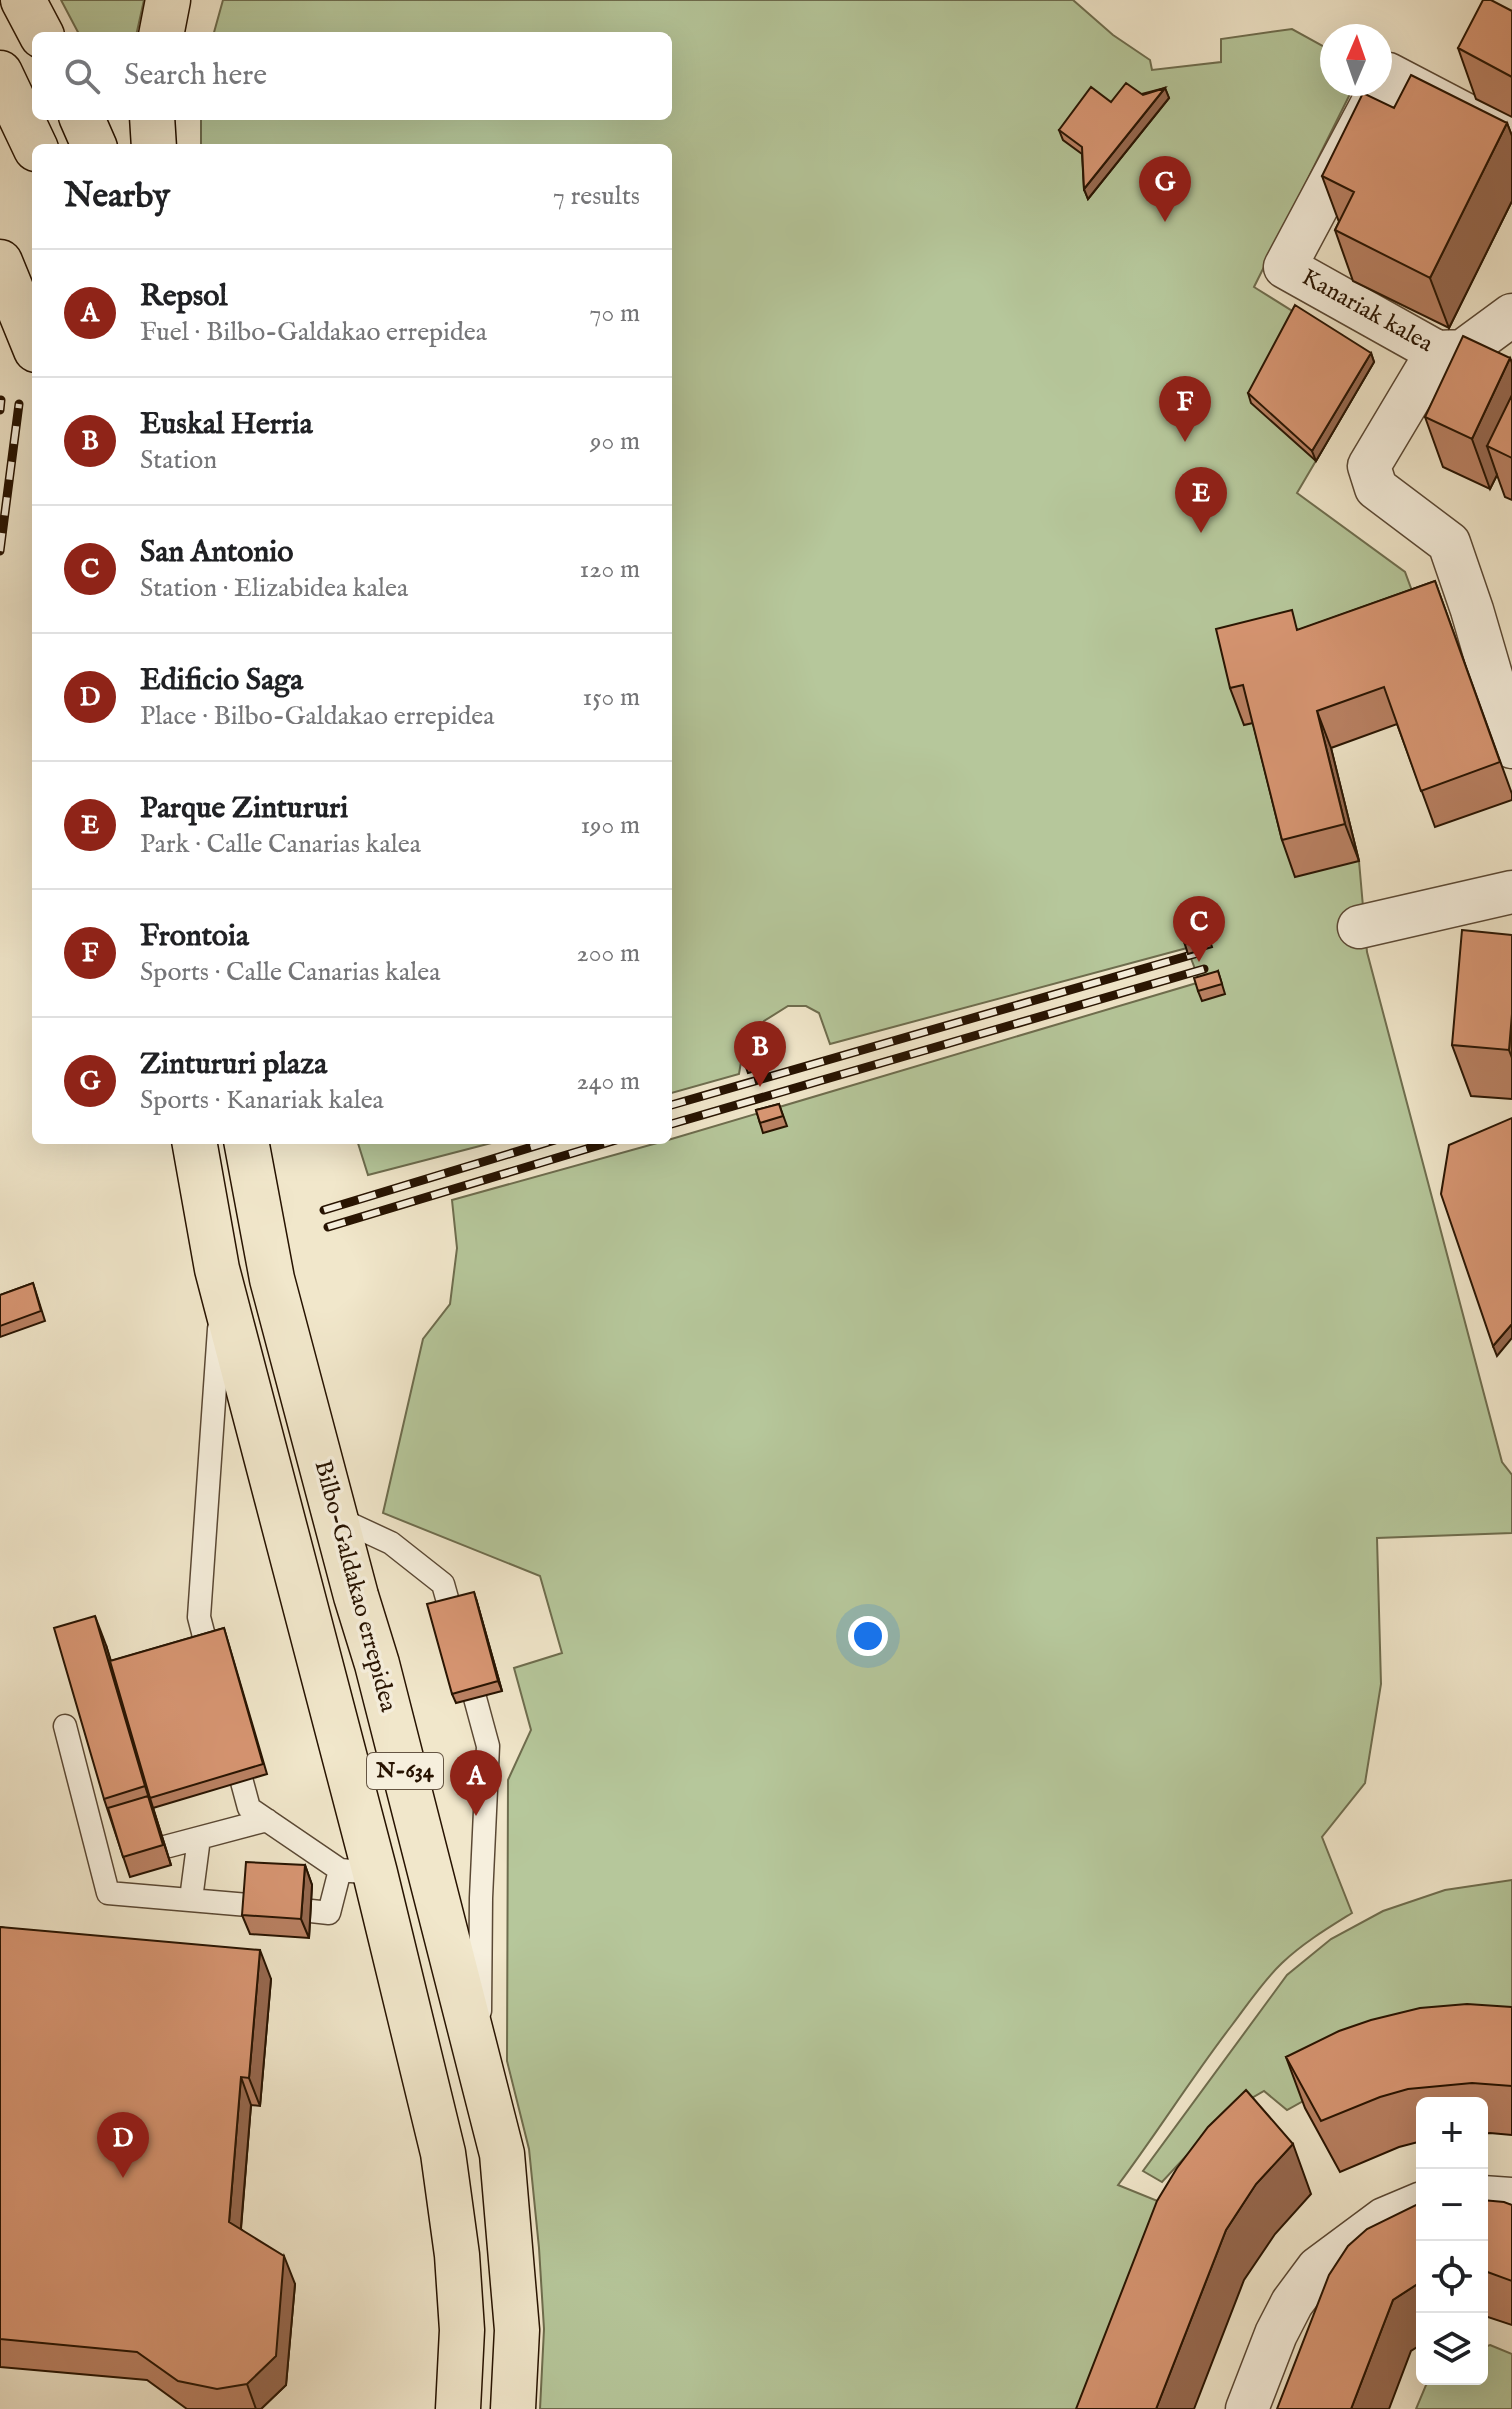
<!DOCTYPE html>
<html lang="en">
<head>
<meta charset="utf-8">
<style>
  body { margin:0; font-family:"IM FELL English",serif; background:#f6f6f6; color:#202124 }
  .controls { position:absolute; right:24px; bottom:24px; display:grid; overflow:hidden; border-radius:12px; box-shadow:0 8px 32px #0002 }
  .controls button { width:72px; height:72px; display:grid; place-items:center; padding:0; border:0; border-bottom:2px solid #e0e0e0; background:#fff; color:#202124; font:40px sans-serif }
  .compass { position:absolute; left:1320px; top:24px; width:72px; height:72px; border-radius:50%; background:#fff; box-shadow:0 8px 32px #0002; rotate:2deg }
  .you { position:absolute; left:868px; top:1636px; width:28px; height:28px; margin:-20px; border:6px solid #fff; border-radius:50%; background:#1a73e8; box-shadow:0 0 0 12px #1a73e833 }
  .badge { display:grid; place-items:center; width:52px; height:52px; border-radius:50%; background:#8f2418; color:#fff; font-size:26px; font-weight:700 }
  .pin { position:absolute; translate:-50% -66px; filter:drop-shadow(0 2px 4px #0008) }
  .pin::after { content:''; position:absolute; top:42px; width:28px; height:24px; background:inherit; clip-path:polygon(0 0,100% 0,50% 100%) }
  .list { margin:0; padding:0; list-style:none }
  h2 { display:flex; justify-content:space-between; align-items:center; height:104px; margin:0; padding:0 32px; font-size:34px }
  h2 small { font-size:26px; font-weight:400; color:#757577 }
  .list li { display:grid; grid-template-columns:52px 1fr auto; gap:24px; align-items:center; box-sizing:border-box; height:128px; padding:0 32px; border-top:2px solid #e0e0e0 }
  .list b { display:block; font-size:30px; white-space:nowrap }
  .list p { margin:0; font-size:26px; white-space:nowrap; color:#757577 }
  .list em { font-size:26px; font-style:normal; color:#757577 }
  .icon { flex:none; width:44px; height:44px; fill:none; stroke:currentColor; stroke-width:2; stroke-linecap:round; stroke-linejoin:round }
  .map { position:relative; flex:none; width:1512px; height:2409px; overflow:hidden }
  .search { position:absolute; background:#fff; box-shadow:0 8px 32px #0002; left:32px; top:32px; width:640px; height:88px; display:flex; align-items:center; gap:20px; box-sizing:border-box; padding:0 28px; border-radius:12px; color:#757577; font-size:30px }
  .panel { position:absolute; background:#fff; box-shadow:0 8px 32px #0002; left:32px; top:144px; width:640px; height:1000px; border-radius:12px }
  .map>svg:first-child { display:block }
  .green { fill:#b6c79b; stroke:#6e6d4e; stroke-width:2 }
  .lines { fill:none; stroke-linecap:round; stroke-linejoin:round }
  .lane-casing { stroke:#5a4834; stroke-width:25 }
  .street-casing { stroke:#5a4834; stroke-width:45 }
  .highway-casing { stroke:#271301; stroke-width:47 }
  .lane { stroke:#f6efdd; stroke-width:22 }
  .street { stroke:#f6efdd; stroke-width:42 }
  .highway { stroke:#f1e7cb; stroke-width:44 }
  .rail-casing { stroke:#271301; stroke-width:9 }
  .rail { stroke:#f6efdd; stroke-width:6; stroke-dasharray:18; stroke-linecap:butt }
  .wall { fill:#ba8163; stroke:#271301; stroke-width:2 }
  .shaded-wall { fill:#976950; stroke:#271301; stroke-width:2 }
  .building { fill:#d89673; stroke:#271301; stroke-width:2 }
  .labels { text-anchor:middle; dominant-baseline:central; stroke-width:7; stroke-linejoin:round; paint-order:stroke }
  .shield { fill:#f6efdd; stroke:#655543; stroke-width:2 }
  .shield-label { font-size:22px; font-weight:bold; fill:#271301 }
  .street-label { font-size:24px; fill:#271301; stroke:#f6efdd }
</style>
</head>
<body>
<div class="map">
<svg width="1512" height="2409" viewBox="0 0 1512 2409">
  <rect width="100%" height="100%" fill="#f1e7cb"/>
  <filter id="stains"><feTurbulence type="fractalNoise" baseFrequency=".0025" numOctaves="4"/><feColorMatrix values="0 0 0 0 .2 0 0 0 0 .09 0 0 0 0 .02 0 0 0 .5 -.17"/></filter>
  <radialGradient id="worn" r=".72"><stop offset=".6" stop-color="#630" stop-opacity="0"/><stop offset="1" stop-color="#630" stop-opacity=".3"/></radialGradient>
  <path class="green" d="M 61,0 L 144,0 L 136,36 L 80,36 Z
    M 223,0 L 1073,0 L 1113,35 L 1150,60 L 1152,70 L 1221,62 L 1221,39 L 1292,29 L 1332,51 L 1332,84 L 1355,84 L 1254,287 L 1374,362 L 1297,493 L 1405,572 L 1425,626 L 1244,724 L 1257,722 L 1359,861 L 1367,952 L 1502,1462 L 1512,1475 L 1512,1533 L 1377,1538 L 1381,1684 L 1365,1783 L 1322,1837 L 1352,1913 C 1328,1928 1303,1943 1282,1963 C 1263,1981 1248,2004 1232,2025 C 1192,2077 1157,2133 1118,2185 L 1170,2206 L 1087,2409 L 540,2409 L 544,2329 L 539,2248 L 529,2149 L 507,2061 L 508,1780 L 531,1730 L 514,1668 L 562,1653 L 540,1576 L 383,1513 L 423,1339 L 450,1304 L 457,1248 L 452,1200 L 668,1140 L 1200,982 L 1187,948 L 830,1044 L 819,1013 L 806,1006 L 788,1006 L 764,1021 L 743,1050 L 739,1074 L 668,1094 L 668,148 L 201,148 L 201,116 L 668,116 L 668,36 L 213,36 Z
    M 357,1140 L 503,1140 L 368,1175 Z
    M 1512,1880 L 1512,2047 L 1359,2070 L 1287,2110 L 1264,2091 L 1226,2113 L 1162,2182 L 1143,2171 L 1287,1975 L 1331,1939 L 1383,1911 L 1445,1890 Z
    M 1490,2345 L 1512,2354 L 1512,2409 L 1416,2409 L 1426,2385 L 1432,2379 L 1482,2379 L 1482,2348 Z"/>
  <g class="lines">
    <g class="lane-casing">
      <path id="lane" d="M 335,1517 L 391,1543 L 443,1584 L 450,1609
        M 206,1644 L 199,1617 L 219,1329
        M 475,1698 L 488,1746 L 481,1898 L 480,2011
        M 65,1726 L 108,1893 L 248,1905
        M 242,1782 L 249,1808 L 340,1870 L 375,1873
        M 165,1847 L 267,1820
        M 191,1899 L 199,1838
        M 311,1911 L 329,1913 L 340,1870"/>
    </g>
    <g class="street-casing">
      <path id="street" d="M 1512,139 L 1388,74 L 1285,267 L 1437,352 L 1463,351 L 1512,315
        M 1437,352 L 1369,466 L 1376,488 L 1449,543 L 1472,610 L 1512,747
        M 1359,927 L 1512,892
        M 1482,2197 L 1512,2199
        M 1247,2409 L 1276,2334 L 1292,2303 L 1318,2268 L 1384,2219 L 1422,2203"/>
    </g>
    <g class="highway-casing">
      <path id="highway" d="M 23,0 L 42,36
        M 161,36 L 168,0
        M 0,73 L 36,149
        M 81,116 L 95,148
        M 152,116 L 154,148
        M 0,262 L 36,350
        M 194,1140 L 217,1269 L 375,1873 L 443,2153 L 457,2255 L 462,2330 L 458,2409
        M 246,1140 L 272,1279 L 356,1596 L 377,1664 L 502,2154 L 517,2330 L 513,2409"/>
    </g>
    <use href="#lane" class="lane"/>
    <use href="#street" class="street"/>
    <use href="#highway" class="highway"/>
    <g class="rail-casing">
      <path id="rail" d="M 0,410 L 1,400
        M 0,551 L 19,404
        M 668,1106 L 1198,953
        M 668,1125 L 1204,969
        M 324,1210 L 555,1140
        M 328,1227 L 616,1140"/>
    </g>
    <use href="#rail" class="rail"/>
  </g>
  <path class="wall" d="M 1512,11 L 1512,117 L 1476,99 L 1458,48 Z
    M 1165,88 L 1169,98 L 1088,199 L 1084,189 L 1082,154 L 1063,140 L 1059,130 L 1111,102 Z
    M 1394,108 L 1507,123 L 1512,136 L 1512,201 L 1449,328 L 1353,281 L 1335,230 L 1339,222 L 1322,176 Z
    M 1371,353 L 1374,362 L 1316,461 L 1251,403 L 1248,393 Z
    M 1510,358 L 1512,363 L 1512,500 L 1505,497 L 1497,475 L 1490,489 L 1443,467 L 1425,417 Z
    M 1435,581 L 1512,794 L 1512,800 L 1435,827 L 1397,724 L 1331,748 L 1359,861 L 1295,877 L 1282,840 L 1253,723 L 1244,725 L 1230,688 L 1299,630 Z
    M 1204,924 L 1212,947 L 1188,954 L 1181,932 Z
    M 1512,935 L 1512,1099 L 1471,1096 L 1452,1045 Z
    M 1218,971 L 1225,994 L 1202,1001 L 1198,991 Z
    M 763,1044 L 771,1067 L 748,1073 L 740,1051 Z
    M 779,1104 L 787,1126 L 763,1133 L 756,1110 Z
    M 33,1283 L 45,1321 L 0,1337 L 0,1295 Z
    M 477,1602 L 502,1691 L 456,1703 L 452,1694 Z
    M 224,1628 L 267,1774 L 153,1808 L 171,1865 L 130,1877 L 104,1799 L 106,1645 L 111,1661 Z
    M 305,1865 L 312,1885 L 309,1938 L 250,1934 L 242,1915 Z
    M 0,1927 L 271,1979 L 260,2106 L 251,2105 L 241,2229 L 295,2284 L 286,2385 L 261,2409 L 187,2409 L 147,2380 L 0,2367 Z
    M 1512,2007 L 1512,2135 L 1490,2133 L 1482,2134 L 1482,2103 L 1422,2103 L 1422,2141 L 1399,2147 L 1340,2172 L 1305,2108 L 1286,2057 Z
    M 1482,2200 L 1512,2205 L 1512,2325 L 1485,2316 L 1482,2317 Z"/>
  <path class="shaded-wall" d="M 1165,88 L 1169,98 L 1088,199 L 1084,189 Z
    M 1507,123 L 1512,136 L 1512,201 L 1449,328 L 1430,278 Z
    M 1371,353 L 1374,362 L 1316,461 L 1312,451 Z
    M 1510,358 L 1512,363 L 1512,443 L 1487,446 L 1497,475 L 1490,489 L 1472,439 Z
    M 1317,711 L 1331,748 L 1359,861 L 1345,824 Z
    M 1512,1014 L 1512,1058 L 1509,1050 Z
    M 1512,1324 L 1512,1338 L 1497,1356 L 1493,1346 Z
    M 474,1592 L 477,1602 L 502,1691 L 498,1681 Z
    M 95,1616 L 106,1645 L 150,1798 L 171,1865 L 145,1786 Z
    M 305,1865 L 312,1885 L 309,1938 L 301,1919 Z
    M 260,1950 L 271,1979 L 260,2106 L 249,2078 Z
    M 241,2077 L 251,2105 L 239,2250 L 229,2222 Z
    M 1293,2144 L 1311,2194 L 1275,2234 L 1244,2280 L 1194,2409 L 1156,2409 L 1226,2230 L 1256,2184 Z
    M 284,2256 L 295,2284 L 286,2385 L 261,2409 L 256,2409 L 247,2384 Z
    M 1422,2281 L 1422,2344 L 1411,2351 L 1389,2409 L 1351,2409 L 1393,2300 Z"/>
  <path class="building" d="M 1483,0 L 1491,0 L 1512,11 L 1512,77 L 1458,48 Z
    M 1411,75 L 1507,123 L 1430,278 L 1335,230 L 1354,192 L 1322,176 L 1363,93 L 1394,108 Z
    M 1126,83 L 1143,95 L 1165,88 L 1084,189 L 1082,147 L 1059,130 L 1091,87 L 1111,102 Z
    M 1295,305 L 1371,353 L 1312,451 L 1248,393 Z
    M 1463,336 L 1510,358 L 1472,439 L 1425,417 Z
    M 1512,395 L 1512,458 L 1487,446 Z
    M 1435,581 L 1500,762 L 1421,791 L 1384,687 L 1317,711 L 1345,824 L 1282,840 L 1243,685 L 1230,688 L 1216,629 L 1292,610 L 1297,630 Z
    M 1204,924 L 1208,937 L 1185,944 L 1181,932 Z
    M 1462,930 L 1512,935 L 1512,1014 L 1509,1050 L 1452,1045 Z
    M 1218,971 L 1222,984 L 1198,991 L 1194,978 Z
    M 763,1044 L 767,1057 L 744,1063 L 740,1051 Z
    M 779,1104 L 783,1116 L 760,1123 L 756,1110 Z
    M 1512,1118 L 1512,1324 L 1493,1346 L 1441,1194 L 1449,1145 Z
    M 33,1283 L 41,1311 L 0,1326 L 0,1295 Z
    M 474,1592 L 498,1681 L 452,1694 L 427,1604 Z
    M 95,1616 L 145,1786 L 104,1799 L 54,1628 Z
    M 224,1628 L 263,1764 L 150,1798 L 110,1661 Z
    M 148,1796 L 163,1845 L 123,1857 L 108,1808 Z
    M 246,1862 L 305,1865 L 301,1919 L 242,1915 Z
    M 0,1927 L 260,1950 L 249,2078 L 241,2077 L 229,2222 L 284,2256 L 276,2356 L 247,2384 L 217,2389 L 178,2381 L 137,2352 L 0,2339 Z
    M 1467,2004 L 1512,2007 L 1512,2086 L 1472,2083 L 1408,2089 L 1380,2097 L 1321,2121 L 1286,2057 L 1339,2031 L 1371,2020 L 1420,2008 Z
    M 1246,2090 L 1293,2144 L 1256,2184 L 1226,2230 L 1156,2409 L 1076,2409 L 1157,2201 L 1177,2168 L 1208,2127 Z
    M 1482,2200 L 1504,2202 L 1512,2205 L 1512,2281 L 1482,2270 Z
    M 1422,2202 L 1422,2281 L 1393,2300 L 1351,2409 L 1277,2409 L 1329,2275 L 1348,2246 L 1367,2229 Z"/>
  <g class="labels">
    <rect class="shield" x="367" y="1753" width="76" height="36" rx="6"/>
    <g class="shield-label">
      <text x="405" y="1771">N-634</text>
    </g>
    <g class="street-label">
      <text transform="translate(1367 311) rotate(29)">Kanariak kalea</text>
      <text transform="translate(355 1586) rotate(75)">Bilbo-Galdakao errepidea</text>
    </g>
  </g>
  <rect width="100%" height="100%" filter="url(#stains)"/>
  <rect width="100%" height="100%" fill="url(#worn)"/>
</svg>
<div class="controls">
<button>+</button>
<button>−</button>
<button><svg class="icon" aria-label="locate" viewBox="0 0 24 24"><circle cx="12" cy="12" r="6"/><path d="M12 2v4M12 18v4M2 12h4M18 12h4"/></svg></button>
<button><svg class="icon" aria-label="layers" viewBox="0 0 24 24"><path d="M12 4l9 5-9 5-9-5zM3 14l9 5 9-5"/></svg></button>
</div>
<svg class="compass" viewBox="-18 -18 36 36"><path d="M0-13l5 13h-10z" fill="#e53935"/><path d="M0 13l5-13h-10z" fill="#757577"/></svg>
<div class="you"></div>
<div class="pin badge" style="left:476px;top:1816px">A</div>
<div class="pin badge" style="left:760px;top:1087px">B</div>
<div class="pin badge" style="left:1199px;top:962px">C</div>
<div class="pin badge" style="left:123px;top:2178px">D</div>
<div class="pin badge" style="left:1201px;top:533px">E</div>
<div class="pin badge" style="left:1185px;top:442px">F</div>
<div class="pin badge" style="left:1165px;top:222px">G</div>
<div class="search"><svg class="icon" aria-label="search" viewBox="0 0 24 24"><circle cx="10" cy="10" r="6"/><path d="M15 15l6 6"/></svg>Search here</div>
<section class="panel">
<h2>Nearby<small>7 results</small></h2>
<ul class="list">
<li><span class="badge">A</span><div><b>Repsol</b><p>Fuel · Bilbo-Galdakao errepidea</p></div><em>70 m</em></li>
<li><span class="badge">B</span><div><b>Euskal Herria</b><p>Station</p></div><em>90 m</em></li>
<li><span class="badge">C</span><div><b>San Antonio</b><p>Station · Elizabidea kalea</p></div><em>120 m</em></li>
<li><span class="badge">D</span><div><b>Edificio Saga</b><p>Place · Bilbo-Galdakao errepidea</p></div><em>150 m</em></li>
<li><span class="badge">E</span><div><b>Parque Zintururi</b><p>Park · Calle Canarias kalea</p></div><em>190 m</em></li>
<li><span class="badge">F</span><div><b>Frontoia</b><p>Sports · Calle Canarias kalea</p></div><em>200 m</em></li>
<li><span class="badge">G</span><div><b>Zintururi plaza</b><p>Sports · Kanariak kalea</p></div><em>240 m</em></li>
</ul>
</section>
</div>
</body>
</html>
